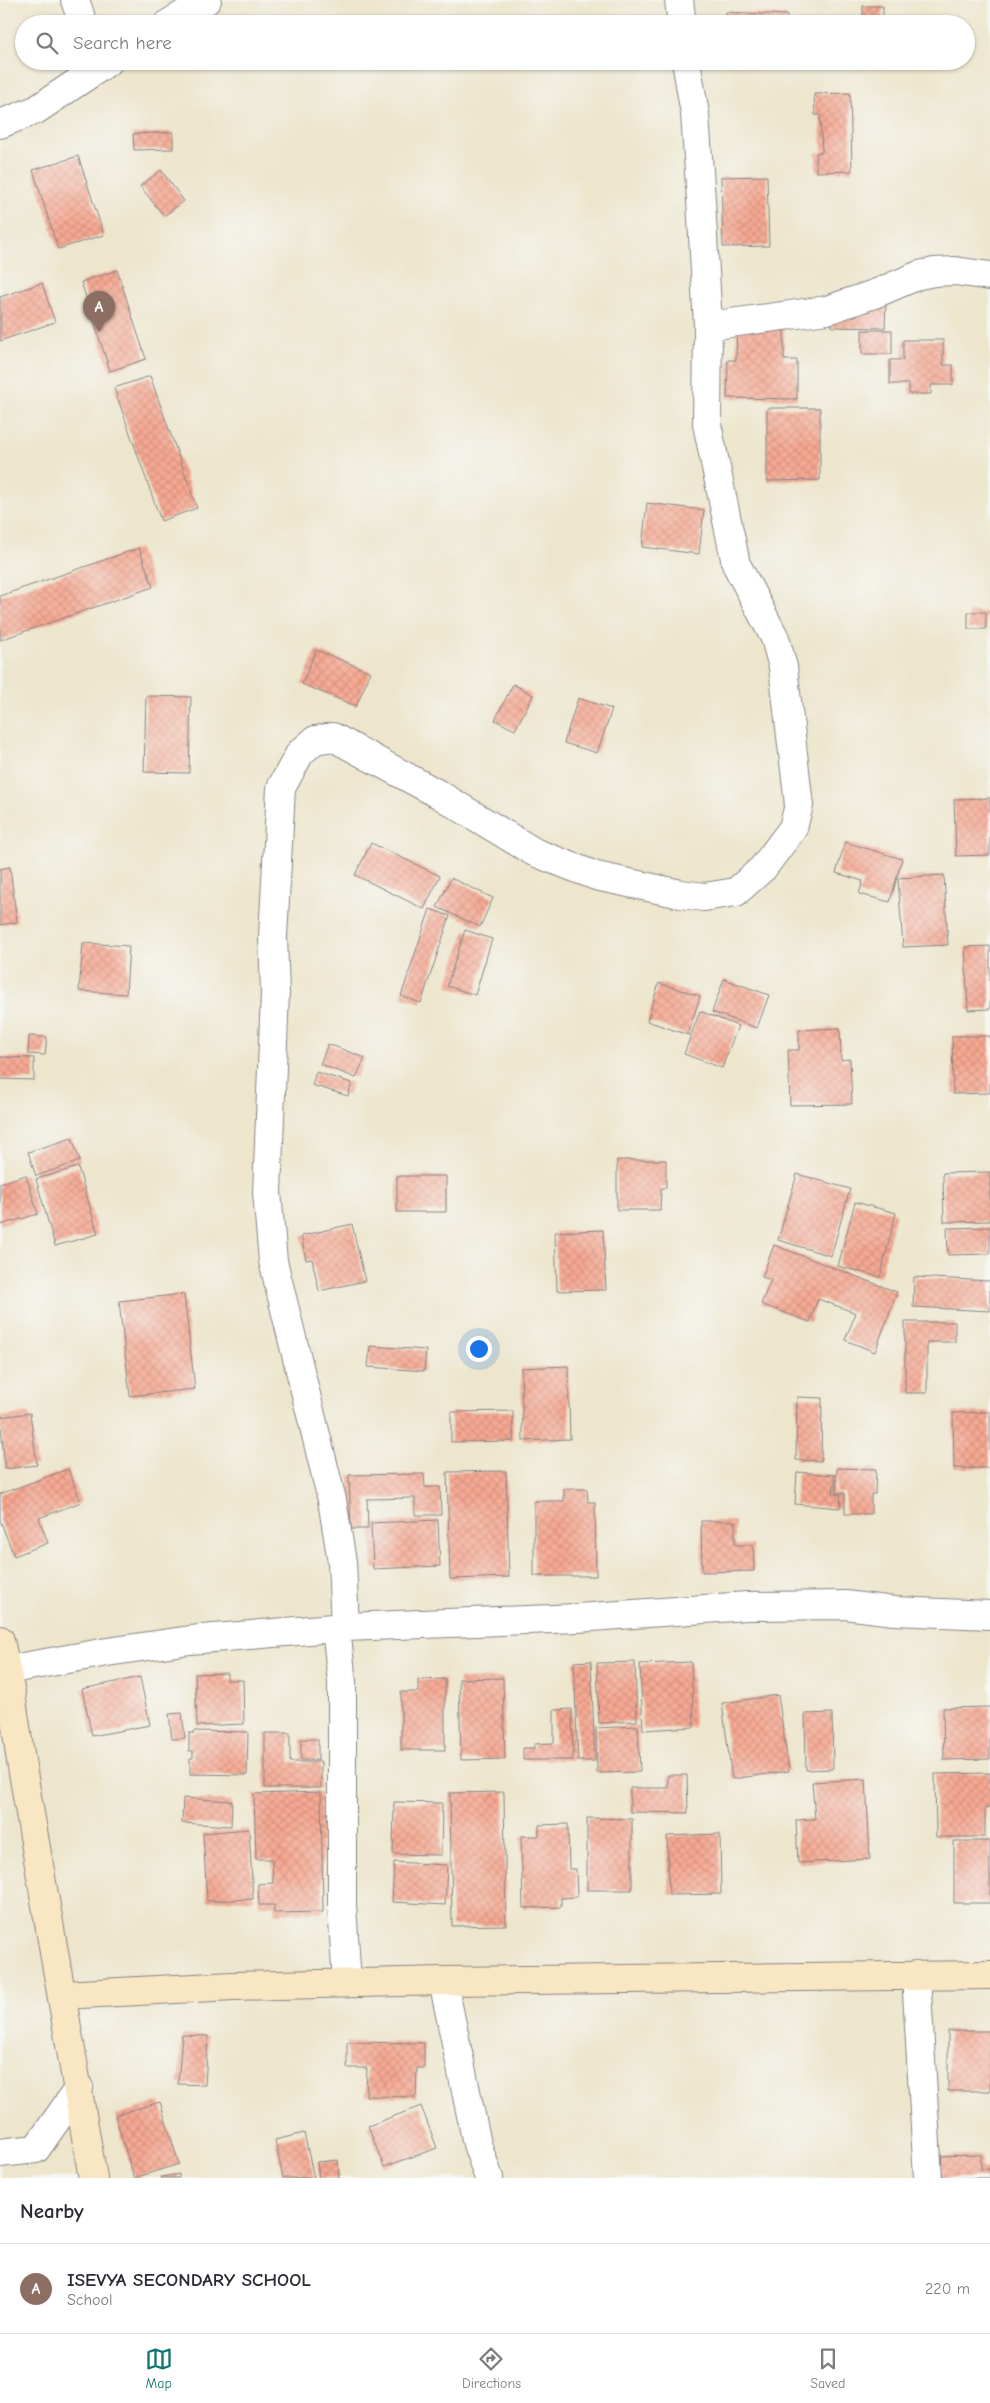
<!DOCTYPE html>
<html lang="en">
<head>
<meta charset="utf-8">
<style>
  body { margin:0; font-family:"Comic Neue",sans-serif; background:#f7f7f7; color:#2b2b33 }
  .you { position:absolute; left:478px; top:1348px; width:18px; height:18px; margin:-12px; border:4px solid #fff; border-radius:50%; background:#1a73e8; box-shadow:0 0 0 8px #1a73e833 }
  .badge { display:grid; place-items:center; width:32px; height:32px; border-radius:50%; background:#0f766e; color:#fff; font-size:16px; font-weight:700 }
  .pin { position:absolute; translate:-50% -41px; filter:drop-shadow(0 1px 2px #0008) }
  .pin::after { content:''; position:absolute; top:26px; width:18px; height:15px; background:inherit; clip-path:polygon(0 0,100% 0,50% 100%) }
  .list { margin:0; padding:0; list-style:none }
  h2 { display:flex; justify-content:space-between; align-items:center; height:65px; margin:0; padding:0 20px; font-size:21px }
  h2 small { font-size:16px; font-weight:400; color:#7c7c81 }
  .list li { display:grid; grid-template-columns:32px 1fr auto; gap:15px; align-items:center; box-sizing:border-box; height:90px; padding:0 20px; border-top:1px solid #e1e1e2 }
  .list b { display:block; font-size:19px; white-space:nowrap }
  .list p { margin:0; font-size:16px; white-space:nowrap; color:#7c7c81 }
  .list em { font-size:16px; font-style:normal; color:#7c7c81 }
  .icon { flex:none; width:28px; height:28px; fill:none; stroke:currentColor; stroke-width:2; stroke-linecap:round; stroke-linejoin:round }
  .map { position:relative; flex:none; width:990px; height:2178px; overflow:hidden }
  .search { position:absolute; background:#fff; box-shadow:0 1px 4px #0004; left:15px; right:15px; top:15px; height:55px; display:flex; align-items:center; gap:12px; box-sizing:border-box; padding:0 18px; border-radius:28px; color:#7c7c81; font-size:19px }
  .sheet { height:155px; background:#fff }
  nav { display:flex; justify-content:space-around; align-items:center; box-sizing:border-box; height:70px; border-top:1px solid #e1e1e2; background:#fff; font-size:14px; color:#7c7c81 }
  nav a { display:grid; justify-items:center; gap:2px }
  nav .on { color:#0f766e }
  .map>svg:first-child { display:block }
  .building { fill:url(#building-cross-hatch) }
  .lines { fill:none; stroke-linecap:round; stroke-linejoin:round }
  .street-casing { stroke:#888484; stroke-width:30 }
  .secondary-casing { stroke:#888484; stroke-width:30 }
  .street { stroke:#fff; stroke-width:28 }
  .secondary { stroke:#f9e7c3; stroke-width:28 }
</style>
</head>
<body>
<div class="map">
<svg width="990" height="2178" viewBox="0 0 990 2178">
  <defs>
    <pattern id="building-cross-hatch" width="8" height="8" patternUnits="userSpaceOnUse" patternTransform="scale(1.25)"><rect width="8" height="8" fill="#f7a992"/><path d="M0 0l8 8M0 8l8-8" fill="none" stroke="#d3917f"/></pattern>
  </defs>
  <rect width="100%" height="100%" fill="#f6f6f2"/>
  <filter id="ink" filterUnits="userSpaceOnUse"><feTurbulence type="fractalNoise" baseFrequency=".02" numOctaves="2"/><feDisplacementMap in="SourceGraphic" scale="10" xChannelSelector="R" yChannelSelector="G"/><feConvolveMatrix kernelMatrix="1 2 1 2 8 2 1 2 1" color-interpolation-filters="sRGB"/></filter>
  <filter id="wash" filterUnits="userSpaceOnUse"><feTurbulence type="fractalNoise" baseFrequency=".0096" numOctaves="4" result="noise"/><feDisplacementMap in="SourceGraphic" scale="20" xChannelSelector="R" yChannelSelector="G"/><feGaussianBlur stdDeviation="1.12" result="paint"/><feColorMatrix in="noise" values="0 0 0 0 0 0 0 0 0 0 0 0 0 0 0 0 0 1.4 0 .05"/><feComposite in="paint" operator="in"/></filter>
  <g filter="url(#wash)">
    <rect width="100%" height="100%" fill="#ede6cd"/>
    <g id="blocks">
      <path class="building" d="M 863,6 L 883,6 L 883,24 L 863,24 Z
        M 726,12 L 787,15 L 787,24 L 726,24 Z
        M 850,93 L 852,171 L 816,172 L 816,153 L 822,152 L 820,115 L 815,115 L 814,94 Z
        M 173,132 L 173,149 L 134,150 L 133,134 Z
        M 78,156 L 104,235 L 58,249 L 33,170 Z
        M 161,170 L 184,201 L 164,216 L 140,186 Z
        M 767,176 L 769,246 L 723,247 L 721,177 Z
        M 117,270 L 146,359 L 110,371 L 81,282 Z
        M 42,283 L 55,322 L 0,341 L 0,297 Z
        M 832,301 L 886,302 L 885,328 L 832,327 Z
        M 737,321 L 784,322 L 784,360 L 797,360 L 797,399 L 727,398 L 728,360 L 736,360 Z
        M 862,330 L 892,330 L 892,354 L 862,354 Z
        M 903,340 L 943,340 L 943,365 L 953,365 L 953,385 L 931,385 L 931,394 L 909,394 L 909,384 L 890,384 L 890,360 L 903,360 Z
        M 150,376 L 197,508 L 161,521 L 114,388 Z
        M 767,408 L 820,408 L 820,480 L 767,481 Z
        M 647,503 L 704,510 L 699,554 L 642,547 Z
        M 139,548 L 153,587 L 0,640 L 0,596 Z
        M 968,612 L 986,612 L 986,629 L 968,629 Z
        M 316,650 L 371,672 L 356,706 L 302,684 Z
        M 513,684 L 533,695 L 515,730 L 495,720 Z
        M 146,696 L 191,697 L 189,773 L 144,772 Z
        M 578,698 L 612,709 L 597,753 L 564,743 Z
        M 990,798 L 990,855 L 956,856 L 954,799 Z
        M 845,842 L 902,859 L 890,902 L 859,894 L 863,881 L 836,873 Z
        M 371,843 L 440,876 L 424,909 L 355,875 Z
        M 10,867 L 17,922 L 0,925 L 0,869 Z
        M 944,875 L 948,945 L 903,947 L 898,878 Z
        M 451,878 L 493,898 L 480,927 L 437,907 Z
        M 430,909 L 450,916 L 421,1003 L 401,996 Z
        M 465,930 L 492,939 L 475,995 L 447,986 Z
        M 83,943 L 129,946 L 126,994 L 79,991 Z
        M 990,946 L 990,1009 L 968,1010 L 965,947 Z
        M 724,979 L 769,995 L 757,1028 L 712,1012 Z
        M 659,983 L 700,996 L 688,1035 L 647,1021 Z
        M 700,1011 L 738,1026 L 722,1068 L 684,1054 Z
        M 840,1028 L 841,1060 L 850,1059 L 852,1104 L 790,1105 L 788,1050 L 799,1050 L 799,1030 Z
        M 29,1036 L 47,1037 L 45,1055 L 28,1054 Z
        M 952,1036 L 990,1036 L 990,1093 L 953,1094 Z
        M 328,1044 L 365,1058 L 356,1078 L 320,1064 Z
        M 0,1057 L 34,1058 L 34,1080 L 0,1079 Z
        M 316,1072 L 352,1083 L 348,1096 L 312,1085 Z
        M 72,1138 L 80,1161 L 36,1176 L 28,1152 Z
        M 617,1160 L 666,1160 L 666,1188 L 661,1188 L 660,1210 L 617,1210 Z
        M 78,1167 L 98,1234 L 55,1246 L 36,1179 Z
        M 990,1172 L 990,1221 L 944,1222 L 943,1173 Z
        M 797,1174 L 850,1189 L 831,1256 L 778,1240 Z
        M 26,1175 L 38,1214 L 0,1225 L 0,1183 Z
        M 397,1176 L 446,1176 L 446,1212 L 397,1212 Z
        M 855,1202 L 896,1213 L 880,1277 L 838,1266 Z
        M 352,1224 L 365,1281 L 319,1291 L 312,1259 L 306,1260 L 301,1236 Z
        M 990,1227 L 990,1254 L 948,1255 L 947,1228 Z
        M 603,1230 L 606,1290 L 557,1291 L 555,1232 Z
        M 774,1245 L 897,1292 L 875,1352 L 845,1340 L 856,1313 L 818,1299 L 810,1322 L 761,1304 L 771,1280 L 762,1277 Z
        M 914,1277 L 990,1281 L 990,1311 L 913,1307 Z
        M 184,1294 L 195,1389 L 130,1396 L 119,1301 Z
        M 905,1322 L 955,1322 L 955,1342 L 927,1342 L 927,1393 L 905,1393 Z
        M 370,1346 L 426,1350 L 424,1371 L 368,1367 Z
        M 568,1366 L 570,1439 L 523,1441 L 521,1368 Z
        M 797,1397 L 822,1398 L 821,1461 L 796,1460 Z
        M 513,1411 L 513,1441 L 451,1442 L 451,1412 Z
        M 990,1412 L 990,1468 L 954,1468 L 953,1413 Z
        M 30,1413 L 37,1465 L 5,1469 L 0,1417 Z
        M 837,1468 L 876,1469 L 875,1494 L 871,1494 L 871,1514 L 845,1514 L 845,1493 L 836,1493 Z
        M 68,1469 L 81,1502 L 39,1518 L 48,1543 L 14,1556 L 0,1520 L 0,1494 Z
        M 506,1471 L 509,1577 L 450,1579 L 447,1472 Z
        M 797,1472 L 835,1475 L 833,1494 L 841,1495 L 840,1508 L 795,1504 Z
        M 424,1474 L 425,1487 L 440,1487 L 441,1515 L 415,1515 L 415,1498 L 367,1499 L 368,1529 L 351,1529 L 349,1475 Z
        M 564,1489 L 587,1489 L 588,1502 L 595,1502 L 596,1576 L 534,1576 L 534,1501 L 564,1501 Z
        M 438,1520 L 440,1566 L 373,1569 L 371,1523 Z
        M 701,1521 L 735,1521 L 735,1545 L 753,1545 L 754,1571 L 702,1572 Z
        M 591,1661 L 595,1761 L 578,1761 L 574,1662 Z
        M 635,1662 L 637,1721 L 599,1723 L 597,1663 Z
        M 691,1662 L 694,1727 L 643,1730 L 640,1664 Z
        M 227,1673 L 227,1680 L 243,1680 L 244,1724 L 197,1726 L 195,1674 Z
        M 140,1677 L 150,1725 L 92,1736 L 82,1689 Z
        M 503,1678 L 505,1759 L 461,1760 L 459,1679 Z
        M 445,1679 L 445,1750 L 401,1750 L 401,1692 L 418,1692 L 418,1680 Z
        M 778,1695 L 789,1771 L 732,1779 L 722,1703 Z
        M 990,1707 L 990,1759 L 944,1760 L 943,1708 Z
        M 572,1709 L 573,1760 L 523,1760 L 523,1748 L 534,1748 L 534,1744 L 554,1743 L 554,1710 Z
        M 182,1713 L 185,1738 L 172,1739 L 169,1714 Z
        M 832,1713 L 833,1769 L 806,1770 L 805,1714 Z
        M 638,1726 L 640,1772 L 597,1773 L 596,1728 Z
        M 194,1731 L 248,1732 L 247,1775 L 190,1774 L 190,1758 L 193,1758 L 193,1751 L 189,1751 L 189,1733 L 194,1733 Z
        M 265,1733 L 290,1733 L 290,1762 L 321,1762 L 321,1788 L 265,1788 Z
        M 301,1739 L 318,1739 L 318,1760 L 301,1760 Z
        M 990,1773 L 990,1808 L 985,1808 L 985,1837 L 936,1837 L 935,1774 Z
        M 668,1775 L 687,1775 L 688,1813 L 630,1812 L 630,1788 L 668,1788 Z
        M 866,1779 L 870,1859 L 798,1863 L 796,1820 L 815,1819 L 812,1782 Z
        M 321,1792 L 323,1912 L 274,1913 L 274,1905 L 259,1905 L 258,1884 L 273,1883 L 272,1859 L 256,1859 L 254,1794 Z
        M 504,1792 L 506,1925 L 452,1926 L 450,1793 Z
        M 183,1798 L 232,1801 L 231,1826 L 182,1823 Z
        M 394,1802 L 442,1803 L 441,1855 L 393,1854 Z
        M 587,1818 L 632,1819 L 632,1890 L 587,1890 Z
        M 568,1824 L 569,1869 L 576,1869 L 577,1897 L 561,1898 L 561,1907 L 523,1908 L 521,1836 L 539,1836 L 539,1825 Z
        M 249,1829 L 253,1899 L 207,1901 L 203,1833 Z
        M 720,1834 L 721,1894 L 669,1895 L 667,1836 Z
        M 954,1841 L 990,1841 L 990,1903 L 954,1903 Z
        M 394,1862 L 447,1865 L 445,1905 L 392,1902 Z
        M 948,2031 L 990,2031 L 990,2091 L 948,2091 Z
        M 182,2035 L 208,2036 L 205,2085 L 178,2084 Z
        M 347,2042 L 424,2043 L 424,2068 L 417,2068 L 416,2097 L 366,2096 L 367,2068 L 347,2068 Z
        M 160,2102 L 179,2164 L 134,2178 L 115,2115 Z
        M 421,2106 L 437,2148 L 384,2167 L 368,2126 Z
        M 304,2133 L 314,2178 L 283,2178 L 275,2140 Z
        M 981,2155 L 981,2169 L 990,2169 L 990,2178 L 936,2178 L 936,2156 Z
        M 338,2160 L 339,2178 L 319,2178 L 317,2162 Z
        M 179,2174 L 179,2178 L 161,2178 L 161,2177 Z"/>
    </g>
  </g>
  <g filter="url(#ink)">
    <use href="#blocks" fill-opacity="0" stroke="#888484" stroke-width="1"/>
    <g class="lines">
      <g class="street-casing">
        <path id="street" d="M 75,0 L 83,24
          M 679,0 L 682,24
          M 168,24 L 207,0
          M 0,124 L 36,110 L 109,61
          M 708,326 L 827,310 L 877,293 L 919,275 L 934,272 L 955,271 L 990,276
          M 345,1627 L 342,1562 L 332,1500 L 273,1261 L 267,1192 L 275,993 L 273,936 L 281,788 L 300,753 L 315,740 L 333,737 L 440,795 L 534,852 L 596,876 L 681,894 L 704,897 L 736,892 L 763,868 L 793,828 L 799,805 L 783,667 L 775,638 L 736,564 L 707,424 L 708,326 L 701,200 L 695,114 L 686,61
          M 336,1628 L 342,1682 L 342,1905 L 347,1983
          M 6,1670 L 107,1652 L 190,1640 L 345,1627 L 577,1618 L 747,1606 L 845,1605 L 894,1611 L 990,1615
          M 916,1975 L 928,2178
          M 443,1981 L 477,2144 L 489,2178
          M 0,2153 L 36,2149 L 79,2088"/>
      </g>
      <g class="secondary-casing">
        <path id="secondary" d="M 0,1640 L 11,1693 L 21,1761 L 93,2178
          M 62,1995 L 233,1986 L 443,1981 L 990,1975"/>
      </g>
      <use href="#street" class="street"/>
      <use href="#secondary" class="secondary"/>
    </g>
  </g>
</svg>
<div class="you"></div>
<div class="pin badge" style="left:99px;top:332px;background:#8d6e63">A</div>
<div class="search"><svg class="icon" aria-label="search" viewBox="0 0 24 24"><circle cx="10" cy="10" r="6"/><path d="M15 15l6 6"/></svg>Search here</div>
</div>
<section class="sheet">
<h2>Nearby<small></small></h2>
<ul class="list">
<li><span class="badge" style="background:#8d6e63">A</span><div><b>ISEVYA SECONDARY SCHOOL</b><p>School</p></div><em>220 m</em></li>
</ul>
</section>
<nav>
<a class="on"><svg class="icon" aria-label="map" viewBox="0 0 24 24"><path d="M3 6l6-2 6 2 6-2v14l-6 2-6-2-6 2zM9 4v14M15 6v14"/></svg>Map</a>
<a><svg class="icon" aria-label="directions" viewBox="0 0 24 24"><path d="M12 3l9 9-9 9-9-9zM9 14v-3h6M13 9l2 2-2 2"/></svg>Directions</a>
<a><svg class="icon" aria-label="saved" viewBox="0 0 24 24"><path d="M7 4h10v16l-5-4-5 4z"/></svg>Saved</a>
</nav>
</body>
</html>
